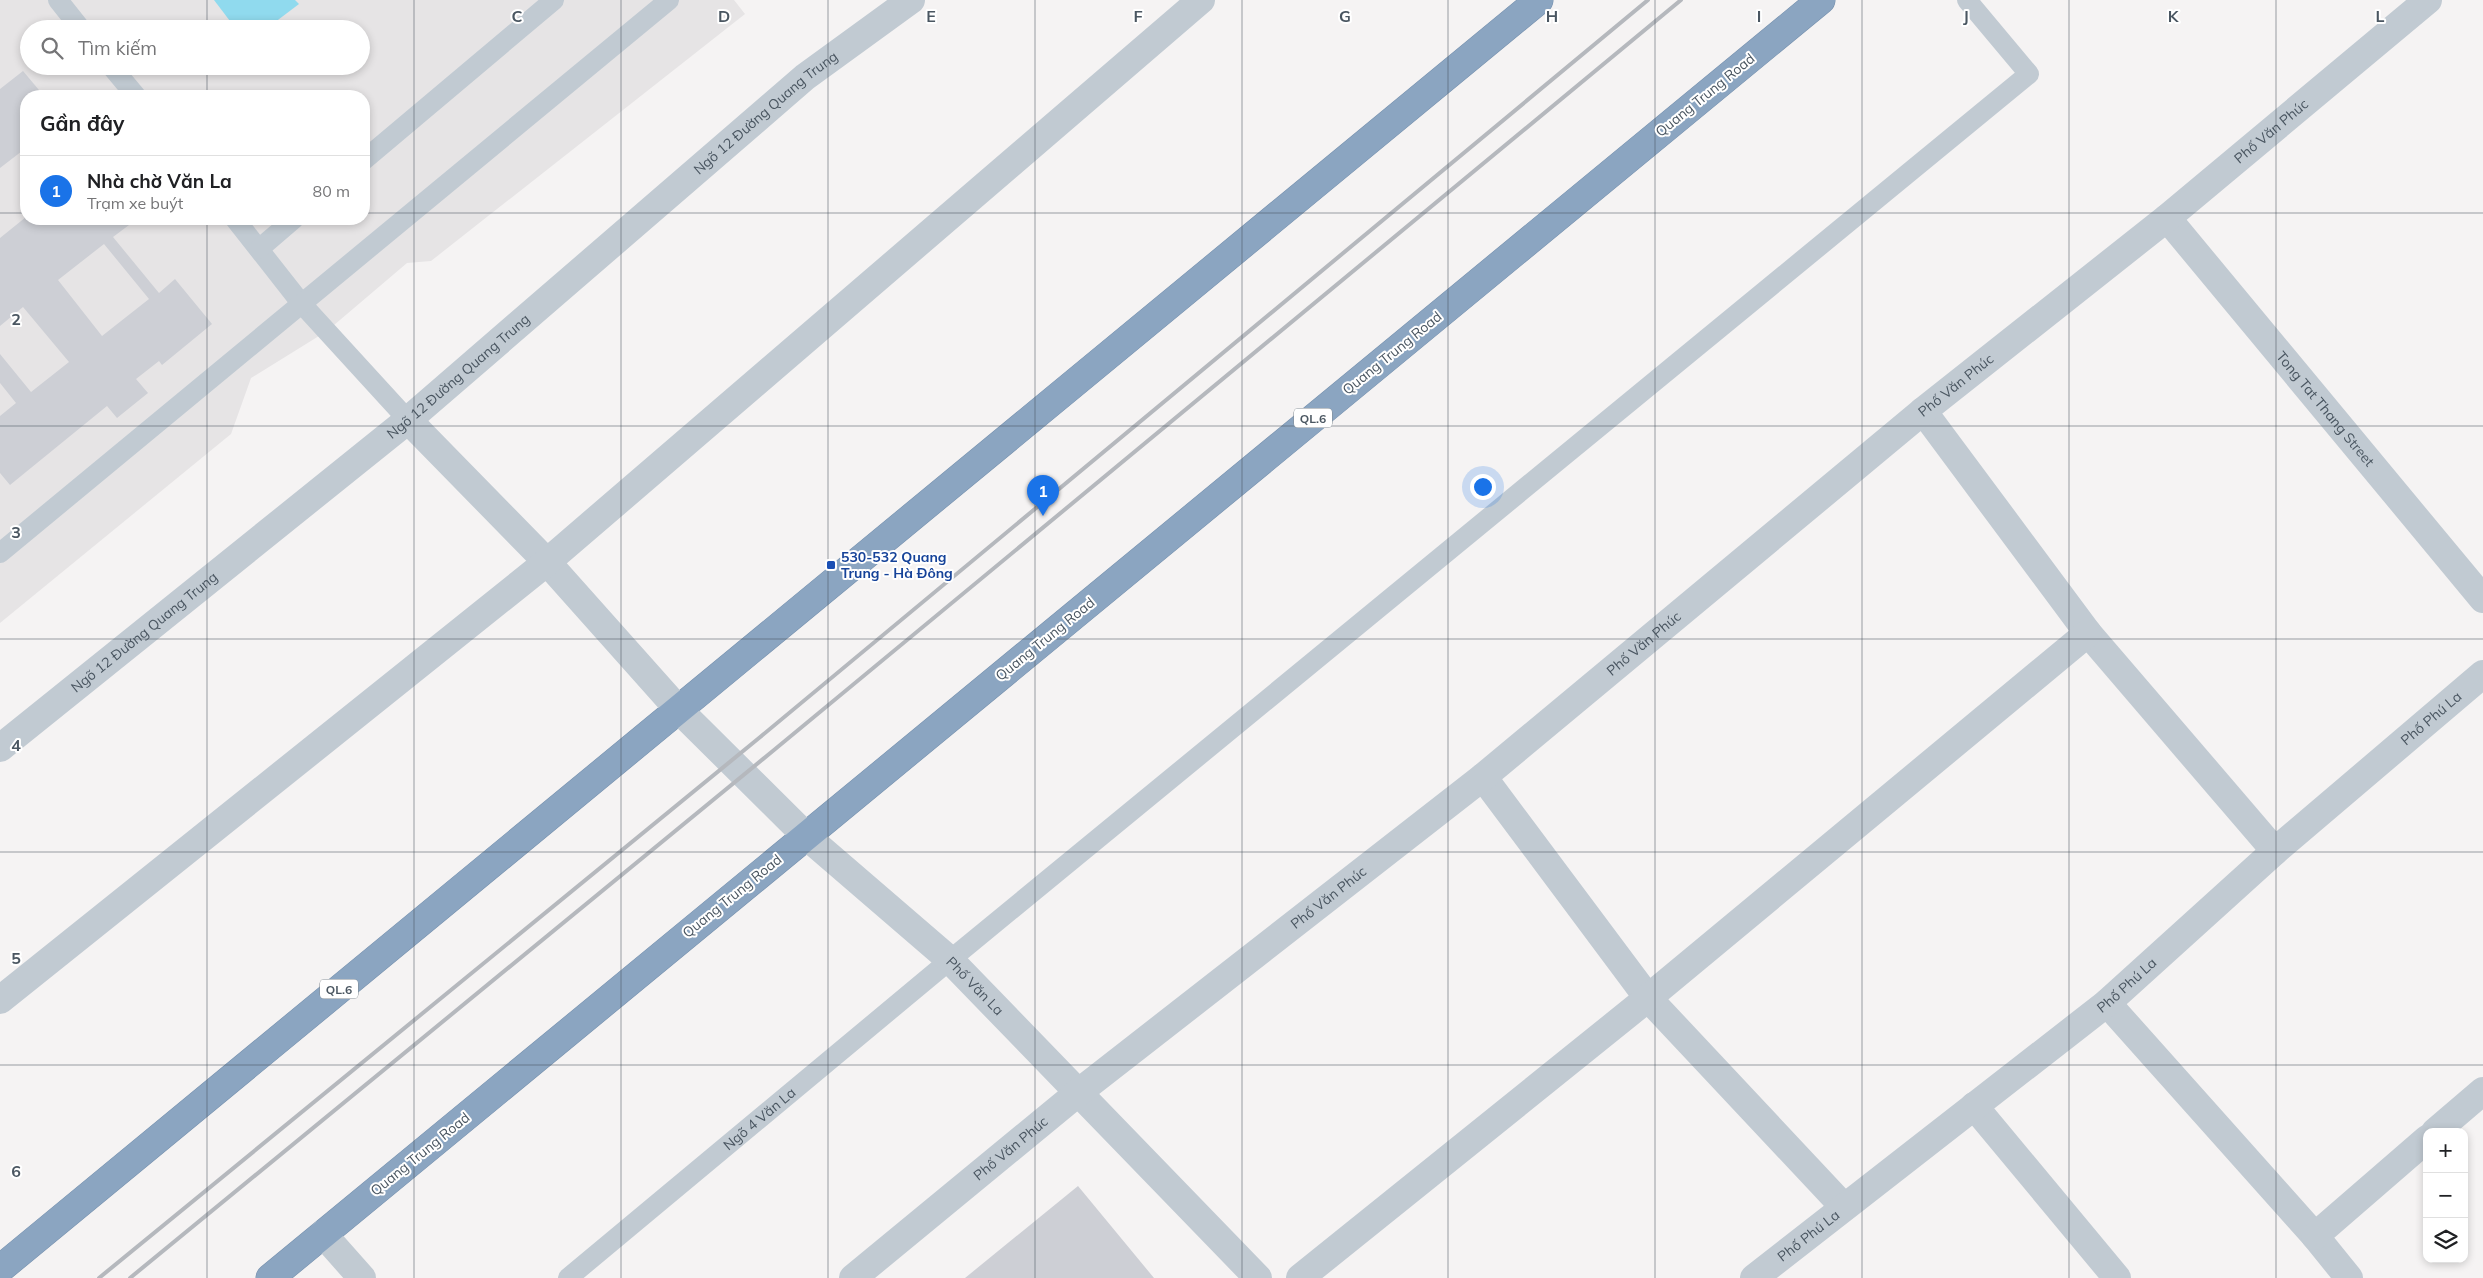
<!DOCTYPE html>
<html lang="vi">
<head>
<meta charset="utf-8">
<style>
  body { margin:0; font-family:Mulish,sans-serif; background:#f2f2f2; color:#202124 }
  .controls { position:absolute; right:15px; bottom:15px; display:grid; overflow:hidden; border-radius:10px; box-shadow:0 2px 8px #0003 }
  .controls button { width:45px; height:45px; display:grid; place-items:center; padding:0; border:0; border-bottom:1px solid #e0e0e0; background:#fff; color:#202124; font:25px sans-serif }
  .you { position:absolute; left:1482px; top:486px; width:18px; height:18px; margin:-12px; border:4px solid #fff; border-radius:50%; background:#1a73e8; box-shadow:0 0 0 8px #1a73e833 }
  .badge { display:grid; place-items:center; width:32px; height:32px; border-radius:50%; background:#1a73e8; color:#fff; font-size:16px; font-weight:700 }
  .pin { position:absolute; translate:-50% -41px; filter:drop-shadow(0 1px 2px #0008) }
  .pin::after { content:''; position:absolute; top:26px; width:18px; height:15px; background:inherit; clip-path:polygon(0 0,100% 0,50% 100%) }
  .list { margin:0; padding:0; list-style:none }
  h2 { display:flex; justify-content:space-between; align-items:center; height:65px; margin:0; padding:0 20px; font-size:21px }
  h2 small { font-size:16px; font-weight:400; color:#757577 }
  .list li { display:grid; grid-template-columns:32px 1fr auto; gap:15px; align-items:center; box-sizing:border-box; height:70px; padding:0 20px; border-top:1px solid #e0e0e0 }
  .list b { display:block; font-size:19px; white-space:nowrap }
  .list p { margin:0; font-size:16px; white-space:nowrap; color:#757577 }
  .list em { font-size:16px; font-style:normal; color:#757577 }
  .icon { flex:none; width:28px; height:28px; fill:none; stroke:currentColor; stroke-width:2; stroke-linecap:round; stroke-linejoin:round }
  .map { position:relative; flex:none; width:2483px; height:1278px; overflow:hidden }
  .search { position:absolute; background:#fff; box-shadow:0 2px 8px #0003; left:20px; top:20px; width:350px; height:55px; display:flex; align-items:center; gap:12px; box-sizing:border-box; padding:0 18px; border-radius:28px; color:#757577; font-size:19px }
  .panel { position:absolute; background:#fff; box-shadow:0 2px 8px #0003; left:20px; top:90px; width:350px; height:135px; border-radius:20px }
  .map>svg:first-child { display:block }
  .education { fill:#e6e4e5; fill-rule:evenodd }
  .water { fill:#90daee }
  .building { fill:#cdcfd5; fill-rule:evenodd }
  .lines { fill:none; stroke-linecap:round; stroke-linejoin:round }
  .highway-casing { stroke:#7690ad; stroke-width:29 }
  .lane { stroke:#c1cad2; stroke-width:20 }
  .street { stroke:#c1cad2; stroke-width:28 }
  .highway { stroke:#8ba5c1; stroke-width:28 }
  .rail { stroke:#b5b8bd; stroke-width:4 }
  .grid { fill:none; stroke:#4a5661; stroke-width:1; stroke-opacity:0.55 }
  .transit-dot { fill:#1a4fb4; stroke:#fff; stroke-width:2 }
  .labels { text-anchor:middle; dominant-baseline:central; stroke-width:4; stroke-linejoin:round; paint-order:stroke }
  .shield { fill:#fff; stroke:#808990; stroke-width:1 }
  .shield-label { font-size:12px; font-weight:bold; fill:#4a5661 }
  .street-label { font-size:14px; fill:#4a5661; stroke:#fff }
  .transit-label { font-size:14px; font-weight:bold; fill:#164399; stroke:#fff; text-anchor:start }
  .grid-label { font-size:16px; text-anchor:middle; font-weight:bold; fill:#4a5661; stroke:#fff; stroke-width:4; stroke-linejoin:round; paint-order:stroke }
</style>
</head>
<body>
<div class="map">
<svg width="2483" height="1278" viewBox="0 0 2483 1278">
  <rect width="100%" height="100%" fill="#f5f3f3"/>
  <path class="education" d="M 0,0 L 734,0 L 745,14 L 431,261 L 407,263 L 327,331 L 251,378 L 231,434 L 0,623 ZM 29,29 L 361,29 L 361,66 L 29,66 ZM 26,96 L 364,96 L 364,219 L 26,219 Z"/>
  <path class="water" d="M 214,0 L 295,0 L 299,4 L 266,29 L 236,29 Z"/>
  <path class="building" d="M 23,71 L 44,96 L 26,96 L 26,148 L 0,168 L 0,89 Z
    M 26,217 L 131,219 L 133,222 L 113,237 L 159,293 L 175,279 L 212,324 L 162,365 L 159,361 L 136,379 L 148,393 L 117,418 L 107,406 L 10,485 L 0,473 L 0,416 L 16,403 L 0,383 L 0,354 L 31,392 L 69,362 L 23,307 L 0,326 L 0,238 ZM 104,244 L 149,299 L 102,336 L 58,280 Z
    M 1078,1186 L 1154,1278 L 965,1278 Z"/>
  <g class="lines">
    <g class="highway-casing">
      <path id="highway" d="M 0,1269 L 1539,0
        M 270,1278 L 1821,0"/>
    </g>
    <g class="lane">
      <path d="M 58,0 L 81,29"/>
      <path d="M 111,66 L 136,96"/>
      <path d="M 364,160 L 554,0"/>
      <path d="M 235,219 L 301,303 L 408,420"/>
      <path d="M 259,249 L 294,219"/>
      <path d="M 0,553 L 669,0"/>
      <path id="s1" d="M 568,1278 L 950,960 L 2029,74 L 1967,0"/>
    </g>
    <g class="street">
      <path id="s2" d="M 2167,218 L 2483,599"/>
      <path d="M 1923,411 L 2088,633 L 2275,851"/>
      <path id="s3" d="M 408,420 L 547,562 L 678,709 L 806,836 L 950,960 L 1258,1278"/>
      <path id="s4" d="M 0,748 L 408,420 L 805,77 L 911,0"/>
      <path d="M 1483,777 L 1648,998 L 1844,1207"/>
      <path d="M 0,1000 L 547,562 L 1201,0"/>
      <path d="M 2107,1003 L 2315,1236 L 2349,1278"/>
      <path d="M 1974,1106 L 2117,1278"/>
      <path d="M 2435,1132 L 2483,1091"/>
      <path d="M 323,1234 L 362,1278"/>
      <path d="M 2315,1236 L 2427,1139"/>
      <path id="s5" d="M 853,1278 L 1079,1092 L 1483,777 L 1923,411 L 2167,218 L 2428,0"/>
      <path d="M 1300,1278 L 1648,998 L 2088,633"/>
      <path id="s6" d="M 1754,1278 L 2107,1003 L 2275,851 L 2483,674"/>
    </g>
    <use href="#highway" class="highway"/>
    <path class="rail" d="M 99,1278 L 759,738 L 1648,0
      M 130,1278 L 774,750 L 1681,0"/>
  </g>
  <path class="grid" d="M 207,0 L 207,29M 414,0 L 414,1278M 621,0 L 621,1278M 828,0 L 828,1278M 1035,0 L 1035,1278M 1242,0 L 1242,1278M 1448,0 L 1448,1278M 1655,0 L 1655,1278M 1862,0 L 1862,1278M 2069,0 L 2069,1278M 2276,0 L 2276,1278M 207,66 L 207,96M 0,213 L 26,213M 364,213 L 2483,213M 207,219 L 207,1278M 0,426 L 2483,426M 0,639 L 2483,639M 0,852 L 2483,852M 0,1065 L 2483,1065"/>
  <rect class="transit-dot" x="826" y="560" width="10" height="10" rx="2.5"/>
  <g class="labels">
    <g class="shield">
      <rect x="1294" y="408.5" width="38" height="19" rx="4"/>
      <rect x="320" y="979.5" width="38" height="19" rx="4"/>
    </g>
    <g class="shield-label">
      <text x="1313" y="418">QL.6</text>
      <text x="339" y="989">QL.6</text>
    </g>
    <g class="street-label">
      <text transform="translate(1705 95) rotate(-39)">Quang Trung Road</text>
      <text stroke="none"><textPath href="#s4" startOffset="995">Ngõ 12 Đường Quang Trung</textPath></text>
      <text stroke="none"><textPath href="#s5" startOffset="1824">Phố Văn Phúc</textPath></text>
      <text transform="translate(1392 353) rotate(-39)">Quang Trung Road</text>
      <text stroke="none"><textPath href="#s4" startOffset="590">Ngõ 12 Đường Quang Trung</textPath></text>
      <text stroke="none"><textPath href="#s5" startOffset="1419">Phố Văn Phúc</textPath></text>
      <text stroke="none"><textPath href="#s2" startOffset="248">Tong Tat Thang Street</textPath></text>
      <text stroke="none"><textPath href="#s4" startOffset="185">Ngõ 12 Đường Quang Trung</textPath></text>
      <text transform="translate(1045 639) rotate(-39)">Quang Trung Road</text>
      <text stroke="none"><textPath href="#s5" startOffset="1014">Phố Văn Phúc</textPath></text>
      <text stroke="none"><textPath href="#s6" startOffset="879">Phố Phú La</textPath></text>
      <text transform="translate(732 896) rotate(-39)">Quang Trung Road</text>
      <text stroke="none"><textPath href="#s5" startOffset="609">Phố Văn Phúc</textPath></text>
      <text stroke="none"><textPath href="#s6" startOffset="474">Phố Phú La</textPath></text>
      <text stroke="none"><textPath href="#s3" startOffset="802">Phố Văn La</textPath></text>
      <text stroke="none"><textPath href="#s1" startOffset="249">Ngõ 4 Văn La</textPath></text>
      <text stroke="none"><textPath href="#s5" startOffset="204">Phố Văn Phúc</textPath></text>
      <text transform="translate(420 1154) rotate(-39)">Quang Trung Road</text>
      <text stroke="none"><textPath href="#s6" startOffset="69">Phố Phú La</textPath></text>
    </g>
    <g class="transit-label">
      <text x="841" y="557">530-532 Quang<tspan x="841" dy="16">Trung - Hà Đông</tspan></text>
    </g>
  </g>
  <g class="grid-label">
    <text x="517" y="22">C</text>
    <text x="724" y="22">D</text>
    <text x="931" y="22">E</text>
    <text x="1138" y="22">F</text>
    <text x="1345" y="22">G</text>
    <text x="1552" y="22">H</text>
    <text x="1759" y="22">I</text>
    <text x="1966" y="22">J</text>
    <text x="2173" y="22">K</text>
    <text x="2380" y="22">L</text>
    <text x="16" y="325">2</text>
    <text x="16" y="538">3</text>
    <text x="16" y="751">4</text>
    <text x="16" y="964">5</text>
    <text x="16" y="1177">6</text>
  </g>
</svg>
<div class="controls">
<button>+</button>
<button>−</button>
<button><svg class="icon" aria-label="layers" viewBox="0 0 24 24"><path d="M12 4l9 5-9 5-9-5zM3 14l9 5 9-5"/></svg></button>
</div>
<div class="you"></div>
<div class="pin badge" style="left:1043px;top:516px">1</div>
<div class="search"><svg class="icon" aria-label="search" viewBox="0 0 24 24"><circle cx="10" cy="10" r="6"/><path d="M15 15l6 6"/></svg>Tìm kiếm</div>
<section class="panel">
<h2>Gần đây<small></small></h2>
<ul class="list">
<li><span class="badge">1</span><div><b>Nhà chờ Văn La</b><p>Trạm xe buýt</p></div><em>80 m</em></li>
</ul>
</section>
</div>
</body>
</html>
